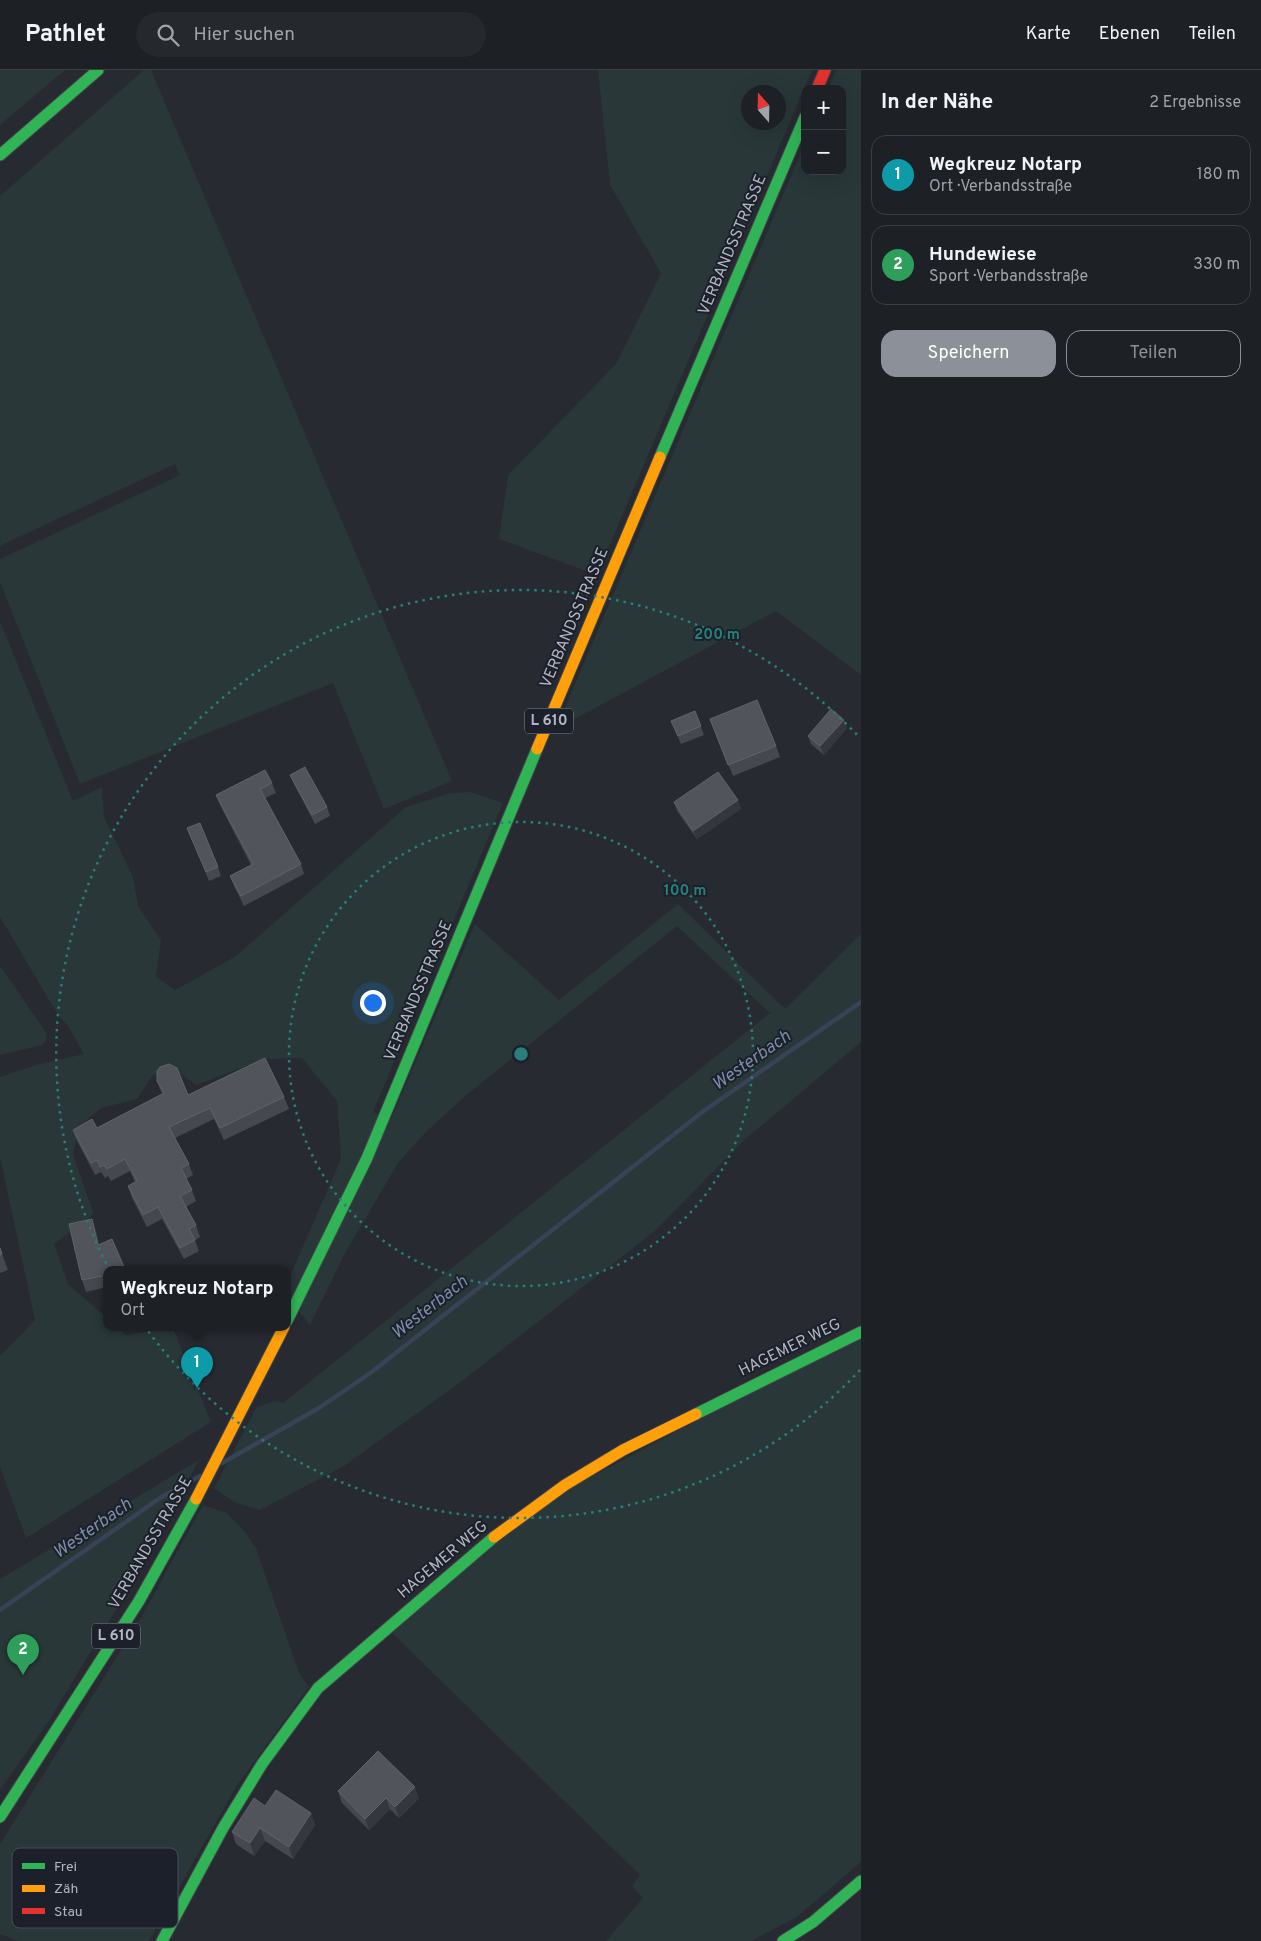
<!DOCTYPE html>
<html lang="de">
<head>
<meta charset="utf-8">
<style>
  body { margin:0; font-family:Overpass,sans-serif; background:#25282d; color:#f1f3f6 }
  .controls { position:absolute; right:15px; top:15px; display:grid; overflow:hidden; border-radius:10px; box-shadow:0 5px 20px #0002 }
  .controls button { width:45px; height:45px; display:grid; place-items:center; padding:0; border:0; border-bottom:1px solid #3b3e42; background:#1d2025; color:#f1f3f6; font:25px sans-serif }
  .compass { position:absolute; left:741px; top:15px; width:45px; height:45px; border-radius:50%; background:#1d2025; box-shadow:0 5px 20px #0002; rotate:340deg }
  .you { position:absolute; left:372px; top:932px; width:18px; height:18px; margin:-12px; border:4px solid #fff; border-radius:50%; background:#1a73e8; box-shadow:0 0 0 8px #1a73e833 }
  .badge { display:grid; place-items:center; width:32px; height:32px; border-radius:50%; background:#8c9099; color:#fff; font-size:16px; font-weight:700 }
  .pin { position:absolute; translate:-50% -41px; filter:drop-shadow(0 1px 2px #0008) }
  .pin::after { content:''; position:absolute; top:26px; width:18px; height:15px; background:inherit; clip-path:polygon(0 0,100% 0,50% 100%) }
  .popup { position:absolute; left:103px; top:1196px; width:188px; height:65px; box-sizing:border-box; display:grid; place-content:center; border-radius:10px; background:#1d2025; filter:drop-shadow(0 1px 4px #0005); font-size:16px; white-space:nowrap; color:#a0a3a7 }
  .popup b { font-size:19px; color:#f1f3f6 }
  .popup::after { content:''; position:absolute; left:50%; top:100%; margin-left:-10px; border:10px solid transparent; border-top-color:#1d2025 }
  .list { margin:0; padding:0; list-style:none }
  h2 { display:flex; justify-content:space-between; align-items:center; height:65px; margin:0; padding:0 20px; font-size:21px }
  h2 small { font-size:16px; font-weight:400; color:#a0a3a7 }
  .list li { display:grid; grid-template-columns:32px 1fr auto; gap:15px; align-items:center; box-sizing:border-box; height:80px; margin:0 10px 10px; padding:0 10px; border:1px solid #3b3e42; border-radius:15px }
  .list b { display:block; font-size:19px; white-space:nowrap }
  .list p { margin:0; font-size:16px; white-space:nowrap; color:#a0a3a7 }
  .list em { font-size:16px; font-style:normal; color:#a0a3a7 }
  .actions { display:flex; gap:10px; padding:15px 20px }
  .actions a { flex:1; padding:11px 0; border:1px solid #8c9099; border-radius:15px; text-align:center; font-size:18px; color:#8c9099 }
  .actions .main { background:#8c9099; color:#fff }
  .icon { flex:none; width:28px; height:28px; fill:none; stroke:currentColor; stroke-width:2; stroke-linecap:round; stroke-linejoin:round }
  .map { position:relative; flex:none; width:861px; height:1871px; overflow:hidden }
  header { display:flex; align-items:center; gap:30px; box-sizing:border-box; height:70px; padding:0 25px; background:#1d2025; border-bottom:1px solid #3b3e42 }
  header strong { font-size:24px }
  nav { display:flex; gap:28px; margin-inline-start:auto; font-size:18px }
  .search { width:350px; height:45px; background:#25282d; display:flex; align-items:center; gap:12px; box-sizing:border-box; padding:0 18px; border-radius:28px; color:#a0a3a7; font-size:19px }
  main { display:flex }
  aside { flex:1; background:#1d2025 }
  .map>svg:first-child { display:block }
  .green { fill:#293739; fill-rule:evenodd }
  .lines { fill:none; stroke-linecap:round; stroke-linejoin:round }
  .stream { stroke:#384358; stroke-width:4.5 }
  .fast-casing { stroke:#43454a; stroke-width:13 }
  .slow-casing { stroke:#43454a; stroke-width:13 }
  .jam-casing { stroke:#43454a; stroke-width:13 }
  .fast { stroke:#30b455; stroke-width:11 }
  .slow { stroke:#ff9f0a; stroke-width:11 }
  .jam { stroke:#e5322d; stroke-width:11 }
  .wall { fill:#46484f }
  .shaded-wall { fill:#35373e }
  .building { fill:#52545b; stroke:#60636b }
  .ring { fill:none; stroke:#27807b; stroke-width:2.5; stroke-dasharray:2.5 5 }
  .labels { text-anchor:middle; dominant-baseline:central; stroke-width:4; stroke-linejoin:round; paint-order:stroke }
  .shield { fill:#1b202a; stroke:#848994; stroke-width:1 }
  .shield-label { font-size:15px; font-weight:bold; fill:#b1b6c2 }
  .street-label { font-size:16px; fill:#b1b6c2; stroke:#1b202a }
  .water-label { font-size:18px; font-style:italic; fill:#7c8ba7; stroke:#1b202a }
  .key { fill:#1b202a; stroke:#484d58; stroke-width:1 }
  .key-label { font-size:14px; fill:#b1b6c2 }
  .centre { fill:#27807b; stroke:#1b202a; stroke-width:2.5 }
  .ring-label { font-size:15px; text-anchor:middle; font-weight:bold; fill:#27807b; stroke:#1b202a; stroke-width:4; stroke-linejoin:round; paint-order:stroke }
</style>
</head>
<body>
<header>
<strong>Pathlet</strong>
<div class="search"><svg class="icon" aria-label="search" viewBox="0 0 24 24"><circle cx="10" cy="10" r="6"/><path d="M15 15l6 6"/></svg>Hier suchen</div>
<nav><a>Karte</a><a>Ebenen</a><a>Teilen</a></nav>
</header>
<main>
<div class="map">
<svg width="861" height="1871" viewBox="0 0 861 1871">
  <rect width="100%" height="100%" fill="#272a31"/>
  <path class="green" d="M 0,0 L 65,0 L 0,55 Z
    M 144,0 L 151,0 L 452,711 L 384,739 L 333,613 L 80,714 L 0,512 L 0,489 L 180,405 L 175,394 L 0,476 L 0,126 Z
    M 598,0 L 812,0 L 597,505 L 499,469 L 508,405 L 616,294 L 661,203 L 610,115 ZM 748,22 L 778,22 L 778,52 L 748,52 Z
    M 836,0 L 861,0 L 861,605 L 776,541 L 556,659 L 805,73 L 805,101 L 842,101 L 842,19 L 828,19 Z
    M 0,551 L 73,731 L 102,717 L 104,747 L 133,807 L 138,836 L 161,870 L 156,907 L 175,920 L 236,886 L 406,737 L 450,723 L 471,722 L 503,733 L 373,1042 L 391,1049 L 475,854 L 559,930 L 678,834 L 785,939 L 861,864 L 861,972 L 742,1072 L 655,1161 L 458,1314 L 344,1396 L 260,1440 L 236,1433 L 214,1418 L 257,1337 L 275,1331 L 283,1333 L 770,943 L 677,856 L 464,1027 L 426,1062 L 398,1093 L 344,1185 L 310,1255 L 287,1227 L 287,1213 L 341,1089 L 337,1031 L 302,988 L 265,989 L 196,1015 L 174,999 L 153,1005 L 137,1029 L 101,1038 L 79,1057 L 73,1085 L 94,1144 L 54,1174 L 68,1214 L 107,1248 L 107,1257 L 116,1257 L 126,1265 L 173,1258 L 211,1352 L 26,1468 L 0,1397 L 0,1286 L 35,1250 L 0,1087 L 0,1007 L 36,995 L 84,984 L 69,958 L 55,940 L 0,847 Z
    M 0,896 L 46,962 L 47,969 L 42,975 L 0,985 Z
    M 861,1264 L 861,1792 L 797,1847 L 751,1871 L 606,1871 L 643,1828 L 632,1816 L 640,1805 L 392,1563 L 486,1478 L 568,1419 Z
    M 199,1390 L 135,1508 L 49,1651 L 0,1720 L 0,1509 Z
    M 203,1435 L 227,1443 L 245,1462 L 256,1478 L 299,1603 L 309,1617 L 236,1717 L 149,1871 L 18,1871 L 0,1864 L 0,1774 L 138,1553 Z"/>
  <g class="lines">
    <path class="stream" d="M 222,1393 L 319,1338 L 369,1304 L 705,1040 L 861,932
      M 0,1540 L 160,1428 L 200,1406"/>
    <g class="fast-casing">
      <path id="fast" d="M 0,85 L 98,0
        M 660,387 L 805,47
        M 287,1251 L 367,1088 L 537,679
        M 696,1344 L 861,1262
        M 0,1747 L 139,1531 L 196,1429
        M 162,1871 L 223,1758 L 262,1694 L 318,1618 L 494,1467
        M 783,1871 L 813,1852 L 861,1811"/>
    </g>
    <g class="slow-casing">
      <path id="slow" d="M 537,679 L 660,387
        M 196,1429 L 284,1257
        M 494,1467 L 565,1415 L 623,1380 L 696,1344"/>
    </g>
    <g class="jam-casing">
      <path id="jam" d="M 817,19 L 825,0"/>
    </g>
    <use href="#fast" class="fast"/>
    <use href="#slow" class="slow"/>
    <use href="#jam" class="jam"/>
  </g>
  <path class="wall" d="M 695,641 L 704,665 L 681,674 L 671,651 Z
    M 710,649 L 776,676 L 780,687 L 733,706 Z
    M 844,650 L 847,658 L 824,685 L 811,674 L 808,666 Z
    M 290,705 L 327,737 L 330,746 L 315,754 L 294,714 Z
    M 272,713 L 276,723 L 265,728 L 301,794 L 304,804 L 244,836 L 234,816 L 230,806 L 251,795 L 220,735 L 216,725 Z
    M 674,732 L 741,739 L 697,769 L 677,741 Z
    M 187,758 L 218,797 L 221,806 L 209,811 Z
    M 157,1011 L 188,1025 L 284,1027 L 289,1039 L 224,1070 L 214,1049 L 175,1068 L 189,1094 L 193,1105 L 186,1109 L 192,1120 L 196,1131 L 186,1137 L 196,1155 L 200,1167 L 195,1170 L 199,1181 L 184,1189 L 162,1149 L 147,1157 L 132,1128 L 128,1116 L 135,1112 L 130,1101 L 111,1111 L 108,1106 L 105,1108 L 101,1102 L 95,1105 L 77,1071 L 73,1060 L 97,1058 L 162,1024 Z
    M 92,1149 L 96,1161 L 99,1174 L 107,1199 L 107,1217 L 86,1222 L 82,1210 Z
    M 0,1178 L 8,1200 L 0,1203 Z
    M 338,1721 L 419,1728 L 399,1748 L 390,1739 L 369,1760 L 342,1733 Z
    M 265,1736 L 311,1743 L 315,1755 L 293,1789 L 265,1771 L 254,1786 L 236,1774 L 232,1762 Z"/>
  <path class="shaded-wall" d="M 844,650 L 847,658 L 824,685 L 820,676 Z
    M 738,730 L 741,739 L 697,769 L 693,761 Z
    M 92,1149 L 96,1161 L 102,1186 L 98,1175 Z
    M 415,1717 L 419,1728 L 399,1748 L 395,1737 Z
    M 386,1728 L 390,1739 L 369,1760 L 365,1749 Z
    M 311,1743 L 315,1755 L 293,1789 L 289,1777 Z
    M 260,1758 L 265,1771 L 254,1786 L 250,1773 Z"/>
  <path class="building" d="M 757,630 L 776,676 L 728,695 L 710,649 Z
    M 831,639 L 844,650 L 820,676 L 808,666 Z
    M 695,641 L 701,656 L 678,666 L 671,651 Z
    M 305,697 L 327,737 L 312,745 L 290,705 Z
    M 265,700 L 272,713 L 260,719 L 301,794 L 241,826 L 230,806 L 253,794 L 216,725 Z
    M 718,702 L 738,730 L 693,761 L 674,732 Z
    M 200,753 L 218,797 L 206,802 L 187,758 Z
    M 265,988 L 284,1027 L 220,1058 L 210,1038 L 169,1057 L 189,1094 L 181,1098 L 192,1120 L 180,1126 L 196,1155 L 189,1159 L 195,1170 L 180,1178 L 158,1137 L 143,1145 L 128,1116 L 137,1111 L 125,1089 L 107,1099 L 104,1095 L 100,1097 L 97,1090 L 91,1093 L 73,1060 L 92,1049 L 97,1058 L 164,1023 L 157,1011 L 157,1001 L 160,997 L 169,994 L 177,998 L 188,1025 Z
    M 92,1149 L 98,1175 L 112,1169 L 125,1199 L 107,1199 L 107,1205 L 82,1210 L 69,1154 Z
    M 0,1178 L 2,1184 L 0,1185 Z
    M 378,1681 L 415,1717 L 395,1737 L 386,1728 L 365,1749 L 338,1721 Z
    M 276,1720 L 311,1743 L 289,1777 L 260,1758 L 250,1773 L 232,1762 L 254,1728 L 265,1736 Z"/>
  <g class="ring">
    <circle cx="521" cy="984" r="232"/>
    <path d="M860 1300A464 464 0 1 1 860 668"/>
  </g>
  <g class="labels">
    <g class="shield">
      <rect x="525" y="638.5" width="48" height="25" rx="4"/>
      <rect x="92" y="1553.5" width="48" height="25" rx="4"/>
    </g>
    <g class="shield-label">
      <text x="549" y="651">L 610</text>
      <text x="116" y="1566">L 610</text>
    </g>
    <g class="street-label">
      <text transform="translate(733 175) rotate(-67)">VERBANDSSTRASSE</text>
      <text transform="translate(575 548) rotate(-67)">VERBANDSSTRASSE</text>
      <text transform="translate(419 921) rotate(-67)">VERBANDSSTRASSE</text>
      <text transform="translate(790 1278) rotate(-26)">HAGEMER WEG</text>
      <text transform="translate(151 1473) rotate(-60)">VERBANDSSTRASSE</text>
      <text transform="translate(443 1490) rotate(-40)">HAGEMER WEG</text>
    </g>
    <g class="water-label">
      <text transform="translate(752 991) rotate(-35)">Westerbach</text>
      <text transform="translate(430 1238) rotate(-38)">Westerbach</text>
      <text transform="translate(93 1459) rotate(-35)">Westerbach</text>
    </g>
  </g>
  <rect x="12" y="1778" width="166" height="80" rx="8" class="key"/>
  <rect x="22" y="1793" width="23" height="6" fill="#30b455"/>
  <rect x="22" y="1815" width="23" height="7" fill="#ff9f0a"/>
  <rect x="22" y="1838" width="23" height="6" fill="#e5322d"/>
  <g class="key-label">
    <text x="54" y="1801">Frei</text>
    <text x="54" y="1823">Zäh</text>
    <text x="54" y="1846">Stau</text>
  </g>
  <circle cx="521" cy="984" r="8" class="centre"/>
  <g class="ring-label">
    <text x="717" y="569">200 m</text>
    <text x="685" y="825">100 m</text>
  </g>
</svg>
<div class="controls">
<button>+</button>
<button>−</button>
</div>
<svg class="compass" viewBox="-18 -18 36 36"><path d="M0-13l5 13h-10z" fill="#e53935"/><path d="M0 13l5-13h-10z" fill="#a0a3a7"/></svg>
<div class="you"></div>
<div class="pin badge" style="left:197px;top:1318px;background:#0f9aa8">1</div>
<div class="popup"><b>Wegkreuz Notarp</b>Ort</div>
<div class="pin badge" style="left:23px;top:1605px;background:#2e9e5b">2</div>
</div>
<aside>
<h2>In der Nähe<small>2 Ergebnisse</small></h2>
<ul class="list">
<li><span class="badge" style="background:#0f9aa8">1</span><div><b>Wegkreuz Notarp</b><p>Ort · Verbandsstraße</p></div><em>180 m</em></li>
<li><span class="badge" style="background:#2e9e5b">2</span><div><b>Hundewiese</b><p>Sport · Verbandsstraße</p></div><em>330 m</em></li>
</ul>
<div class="actions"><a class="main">Speichern</a><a>Teilen</a></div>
</aside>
</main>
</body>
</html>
